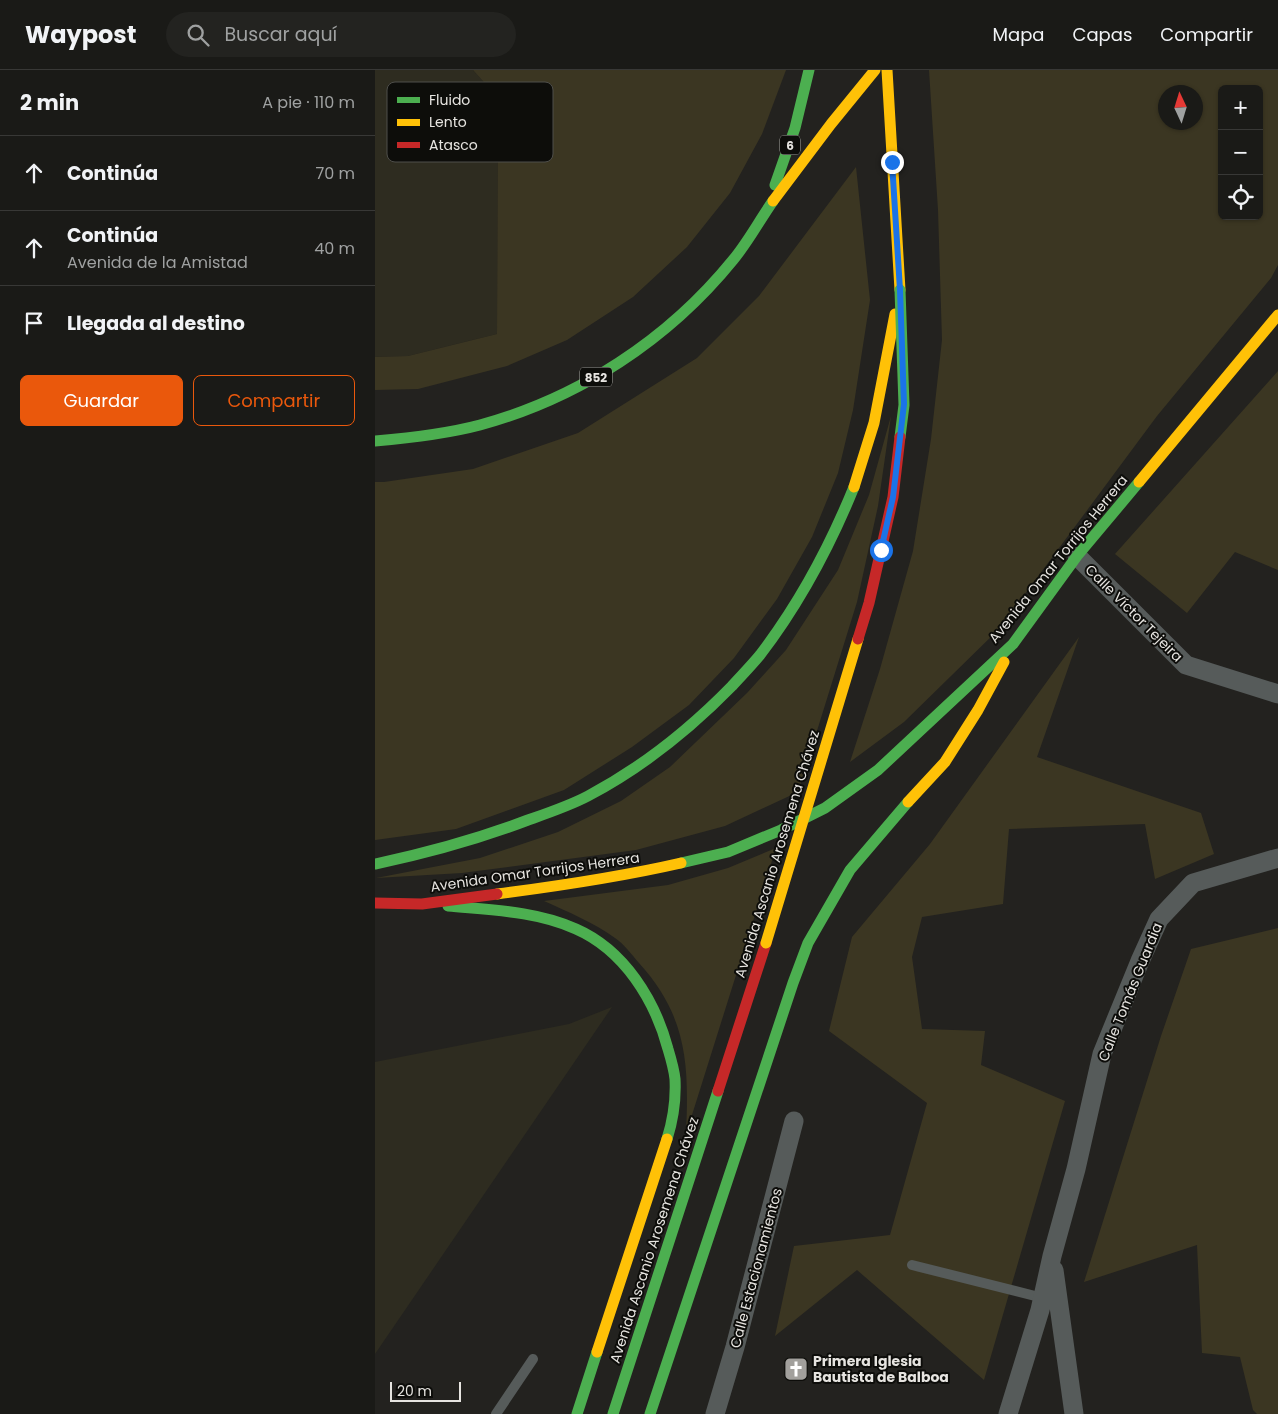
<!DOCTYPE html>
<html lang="es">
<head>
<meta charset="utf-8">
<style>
  body { margin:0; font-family:Poppins,sans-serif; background:#232320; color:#f1f3f6 }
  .controls { position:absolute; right:15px; top:15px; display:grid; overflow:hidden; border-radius:8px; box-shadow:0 1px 4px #0004 }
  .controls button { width:45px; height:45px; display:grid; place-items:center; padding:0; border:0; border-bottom:1px solid #383836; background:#1a1a17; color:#f1f3f6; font:25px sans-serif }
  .compass { position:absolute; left:783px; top:15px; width:45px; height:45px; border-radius:50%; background:#1a1a17; box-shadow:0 1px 4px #0004; rotate:356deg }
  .scale { position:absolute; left:15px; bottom:12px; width:71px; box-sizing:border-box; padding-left:5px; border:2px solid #e6e4e0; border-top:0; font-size:14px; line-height:18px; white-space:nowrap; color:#e6e4e0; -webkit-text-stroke:4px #0d0d0a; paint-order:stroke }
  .stop { position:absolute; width:15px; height:15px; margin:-11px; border:4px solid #1a73e8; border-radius:50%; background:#fff }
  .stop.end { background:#1a73e8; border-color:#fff; box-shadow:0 1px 5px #0008 }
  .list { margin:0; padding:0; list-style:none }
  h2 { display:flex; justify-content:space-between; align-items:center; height:65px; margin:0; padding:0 20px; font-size:21px }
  h2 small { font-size:16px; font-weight:400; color:#9fa1a1 }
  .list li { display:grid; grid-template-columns:32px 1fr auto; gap:15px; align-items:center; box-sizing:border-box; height:75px; padding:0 20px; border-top:1px solid #383836 }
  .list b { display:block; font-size:19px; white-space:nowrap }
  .list p { margin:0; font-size:16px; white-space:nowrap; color:#9fa1a1 }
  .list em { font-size:16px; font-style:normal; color:#9fa1a1 }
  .actions { display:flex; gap:10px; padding:15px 20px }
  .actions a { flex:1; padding:11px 0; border:1px solid #ea580c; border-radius:8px; text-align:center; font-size:18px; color:#ea580c }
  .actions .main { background:#ea580c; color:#fff }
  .icon { flex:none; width:28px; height:28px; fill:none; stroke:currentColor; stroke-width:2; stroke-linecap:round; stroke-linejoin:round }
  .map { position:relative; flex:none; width:903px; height:1344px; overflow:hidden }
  header { display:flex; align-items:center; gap:30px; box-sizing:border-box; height:70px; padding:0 25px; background:#1a1a17; border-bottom:1px solid #383836 }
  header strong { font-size:24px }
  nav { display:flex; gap:28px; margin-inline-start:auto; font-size:18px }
  .search { width:350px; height:45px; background:#232320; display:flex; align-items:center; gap:12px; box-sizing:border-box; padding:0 18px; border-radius:28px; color:#9fa1a1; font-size:19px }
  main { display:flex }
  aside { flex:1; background:#1a1a17 }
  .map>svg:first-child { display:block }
  .built { fill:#2e2c20 }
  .green { fill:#3b3622; fill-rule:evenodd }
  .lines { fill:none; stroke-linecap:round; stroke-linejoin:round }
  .lane { stroke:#565b5a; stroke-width:10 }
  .street { stroke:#565b5a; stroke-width:19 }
  .fast { stroke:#4caf50; stroke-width:11 }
  .slow { stroke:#ffc107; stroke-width:11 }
  .jam { stroke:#c62828; stroke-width:11 }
  .fast-bridge { stroke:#4caf50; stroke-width:11 }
  .slow-bridge { stroke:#ffc107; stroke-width:11 }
  .jam-bridge { stroke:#c62828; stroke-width:11 }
  .route { stroke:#1a73e8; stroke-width:6 }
  .labels { text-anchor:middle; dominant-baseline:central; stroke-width:4; stroke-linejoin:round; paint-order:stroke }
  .shield { fill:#0d0d0a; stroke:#a5a4a0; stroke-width:1 }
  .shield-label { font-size:12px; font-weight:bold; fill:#e6e4e0 }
  .street-label { font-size:14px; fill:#e6e4e0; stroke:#0d0d0a }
  .poi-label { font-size:14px; font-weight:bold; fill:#e6e4e0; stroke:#0d0d0a; text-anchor:start }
  .key { fill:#0d0d0a; stroke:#4e4e4a; stroke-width:1 }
  .key-label { font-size:14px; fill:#e6e4e0 }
</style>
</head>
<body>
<header>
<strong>Waypost</strong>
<div class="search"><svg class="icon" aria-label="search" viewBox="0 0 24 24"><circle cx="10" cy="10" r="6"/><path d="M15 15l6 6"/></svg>Buscar aquí</div>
<nav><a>Mapa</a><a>Capas</a><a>Compartir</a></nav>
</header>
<main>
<aside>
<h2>2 min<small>A pie · 110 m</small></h2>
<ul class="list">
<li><svg class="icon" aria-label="ahead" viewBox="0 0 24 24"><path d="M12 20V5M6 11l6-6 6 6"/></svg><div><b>Continúa</b></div><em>70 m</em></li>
<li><svg class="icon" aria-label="ahead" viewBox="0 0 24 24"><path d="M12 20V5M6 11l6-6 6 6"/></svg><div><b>Continúa</b><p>Avenida de la Amistad</p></div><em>40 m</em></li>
<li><svg class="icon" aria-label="arrive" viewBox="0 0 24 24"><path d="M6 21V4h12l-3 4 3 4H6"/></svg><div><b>Llegada al destino</b></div></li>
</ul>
<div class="actions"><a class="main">Guardar</a><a>Compartir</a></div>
</aside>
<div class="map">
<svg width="903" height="1344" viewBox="0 0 903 1344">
  <rect width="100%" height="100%" fill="#23221f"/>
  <path class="built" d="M 0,0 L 98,0 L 123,28 L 122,264 L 33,286 L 0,287 Z
    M 237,937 L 0,1284 L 0,992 L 194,954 Z"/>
  <path class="green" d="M 98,0 L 411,0 L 387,64 L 355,123 L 312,177 L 258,227 L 192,270 L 132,296 L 43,319 L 0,320 L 0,287 L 33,286 L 122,264 L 123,28 Z
    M 554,0 L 903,0 L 903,195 L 896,208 L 782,346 L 624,559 L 529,652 L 475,692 L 505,599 L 538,481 L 556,369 L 567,270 L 563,140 ZM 847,19 L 884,19 L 884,146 L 847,146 ZM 790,22 L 820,22 L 820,52 L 790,52 Z
    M 481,97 L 495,230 L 478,340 L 463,403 L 437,467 L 402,529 L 359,588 L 314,635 L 257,677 L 189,720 L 81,759 L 0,770 L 0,412 L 9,412 L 98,399 L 203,363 L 322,288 L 384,226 Z
    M 903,301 L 903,500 L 860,482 L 812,543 L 740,484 Z
    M 516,346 L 503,436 L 482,532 L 423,722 L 350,756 L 261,780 L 87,803 L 1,808 L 105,788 L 183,762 L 246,731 L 295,697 L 372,623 L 411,580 L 463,500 L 494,425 Z
    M 704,567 L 662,687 L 826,743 L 839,784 L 780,809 L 770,754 L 634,759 L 628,834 L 547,847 L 537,887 L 547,959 L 610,961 L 606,995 L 690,1031 L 609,1310 L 482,1200 L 400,1266 L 419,1176 L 515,1165 L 552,1033 L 454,961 L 477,867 L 555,774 Z
    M 401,778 L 311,1064 C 314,996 313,947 264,893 C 257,885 249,874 240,868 C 218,852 193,842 169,831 L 293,815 L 353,798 Z
    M 903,858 L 903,1344 L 882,1344 L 878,1340 L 865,1287 L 827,1283 L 822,1175 L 709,1212 L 786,966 L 816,879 Z"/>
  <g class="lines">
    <path class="lane" d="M 537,1195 L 668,1228
      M 121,1344 L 158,1289"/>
    <path class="street" d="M 702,486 L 811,595 L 903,624
      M 679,1200 L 699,1344
      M 340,1344 L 360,1277 L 419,1051
      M 633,1344 L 665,1240 L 677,1186 L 701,1099 L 727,984 L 765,891 L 784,849 L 818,813 L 903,788"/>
    <path class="fast" d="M 400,115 L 420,58 L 434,0
      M 0,371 C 35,368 71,364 105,355 C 204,328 293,270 358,190 C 373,172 384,151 398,131
      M 306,793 L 353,782 L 406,760 L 450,738 L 503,700 L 638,574 L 702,486 L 764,412
      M 0,794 C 52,783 103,769 153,750 C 173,743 194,736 213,726 C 266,698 315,659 357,616 C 366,606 376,596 385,585 C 424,534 455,476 479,417
      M 73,836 C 115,840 162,841 201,859 C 249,880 280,930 293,979 C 296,989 299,999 300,1009 C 301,1029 298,1050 292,1069
      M 202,1344 L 222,1282
      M 238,1344 L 343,1021
      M 275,1344 L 418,913 L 433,873 L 475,800 L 533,732"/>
    <path class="slow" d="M 512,0 L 525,220
      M 398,131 L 456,54 L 500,0
      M 764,412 L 903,245
      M 479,417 L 499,353 L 520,244
      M 533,732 L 570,692 L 603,640 L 629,592
      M 122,824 C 184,816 245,807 306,793
      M 222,1282 L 292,1069"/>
    <path class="jam" d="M 0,833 L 47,834 L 122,824
      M 343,1021 L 391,873"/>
    <path class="fast-bridge" d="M 525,220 L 529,335 L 525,367"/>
    <path class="slow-bridge" d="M 391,873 L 483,569"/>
    <path class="jam-bridge" d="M 483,569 L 494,533 L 518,427 L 525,367"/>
  </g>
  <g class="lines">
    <path class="route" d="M 506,480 L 518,427 L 529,334 L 525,220 L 517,92"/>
  </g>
  <defs>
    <g id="church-square" transform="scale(1.25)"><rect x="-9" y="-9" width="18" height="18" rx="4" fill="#a2a09c" stroke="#0d0d0a"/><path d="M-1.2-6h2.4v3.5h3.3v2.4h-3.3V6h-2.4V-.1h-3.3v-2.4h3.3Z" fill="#fff"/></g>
  </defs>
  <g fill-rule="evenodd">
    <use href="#church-square" x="421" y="1299"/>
  </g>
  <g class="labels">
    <g class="shield">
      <rect x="405" y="65.5" width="20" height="19" rx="4"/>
      <rect x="205" y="297.5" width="32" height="19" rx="4"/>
    </g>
    <g class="shield-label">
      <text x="415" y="75">6</text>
      <text x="221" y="307">852</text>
    </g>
    <g class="street-label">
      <text transform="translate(683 489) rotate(-51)">Avenida Omar Torrijos Herrera</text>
      <text transform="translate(759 543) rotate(45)">Calle Víctor Tejeira</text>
      <text transform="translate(402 784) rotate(-73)">Avenida Ascanio Arosemena Chávez</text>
      <text transform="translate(160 802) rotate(-8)">Avenida Omar Torrijos Herrera</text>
      <text transform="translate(755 922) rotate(-68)">Calle Tomás Guardia</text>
      <text transform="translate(279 1170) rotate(-72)">Avenida Ascanio Arosemena Chávez</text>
      <text transform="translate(381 1198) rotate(-75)">Calle Estacionamientos</text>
    </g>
    <g class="poi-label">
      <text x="438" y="1291">Primera Iglesia<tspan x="438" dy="16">Bautista de Balboa</tspan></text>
    </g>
  </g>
  <rect x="12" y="12" width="166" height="80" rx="8" class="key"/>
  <rect x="22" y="27" width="23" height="6" fill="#4caf50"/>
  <rect x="22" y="49" width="23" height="7" fill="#ffc107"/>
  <rect x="22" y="72" width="23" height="6" fill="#c62828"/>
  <g class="key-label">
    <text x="54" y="35">Fluido</text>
    <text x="54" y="57">Lento</text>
    <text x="54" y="80">Atasco</text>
  </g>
</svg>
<div class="controls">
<button>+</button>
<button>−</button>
<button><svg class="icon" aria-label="locate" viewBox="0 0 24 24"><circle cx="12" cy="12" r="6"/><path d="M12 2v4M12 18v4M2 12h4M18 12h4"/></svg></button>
</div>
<svg class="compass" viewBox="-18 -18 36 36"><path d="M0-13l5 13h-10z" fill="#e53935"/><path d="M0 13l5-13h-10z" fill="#9fa1a1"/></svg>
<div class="scale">20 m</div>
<div class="stop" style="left:506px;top:480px"></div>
<div class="stop end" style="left:517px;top:92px"></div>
</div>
</main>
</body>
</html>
